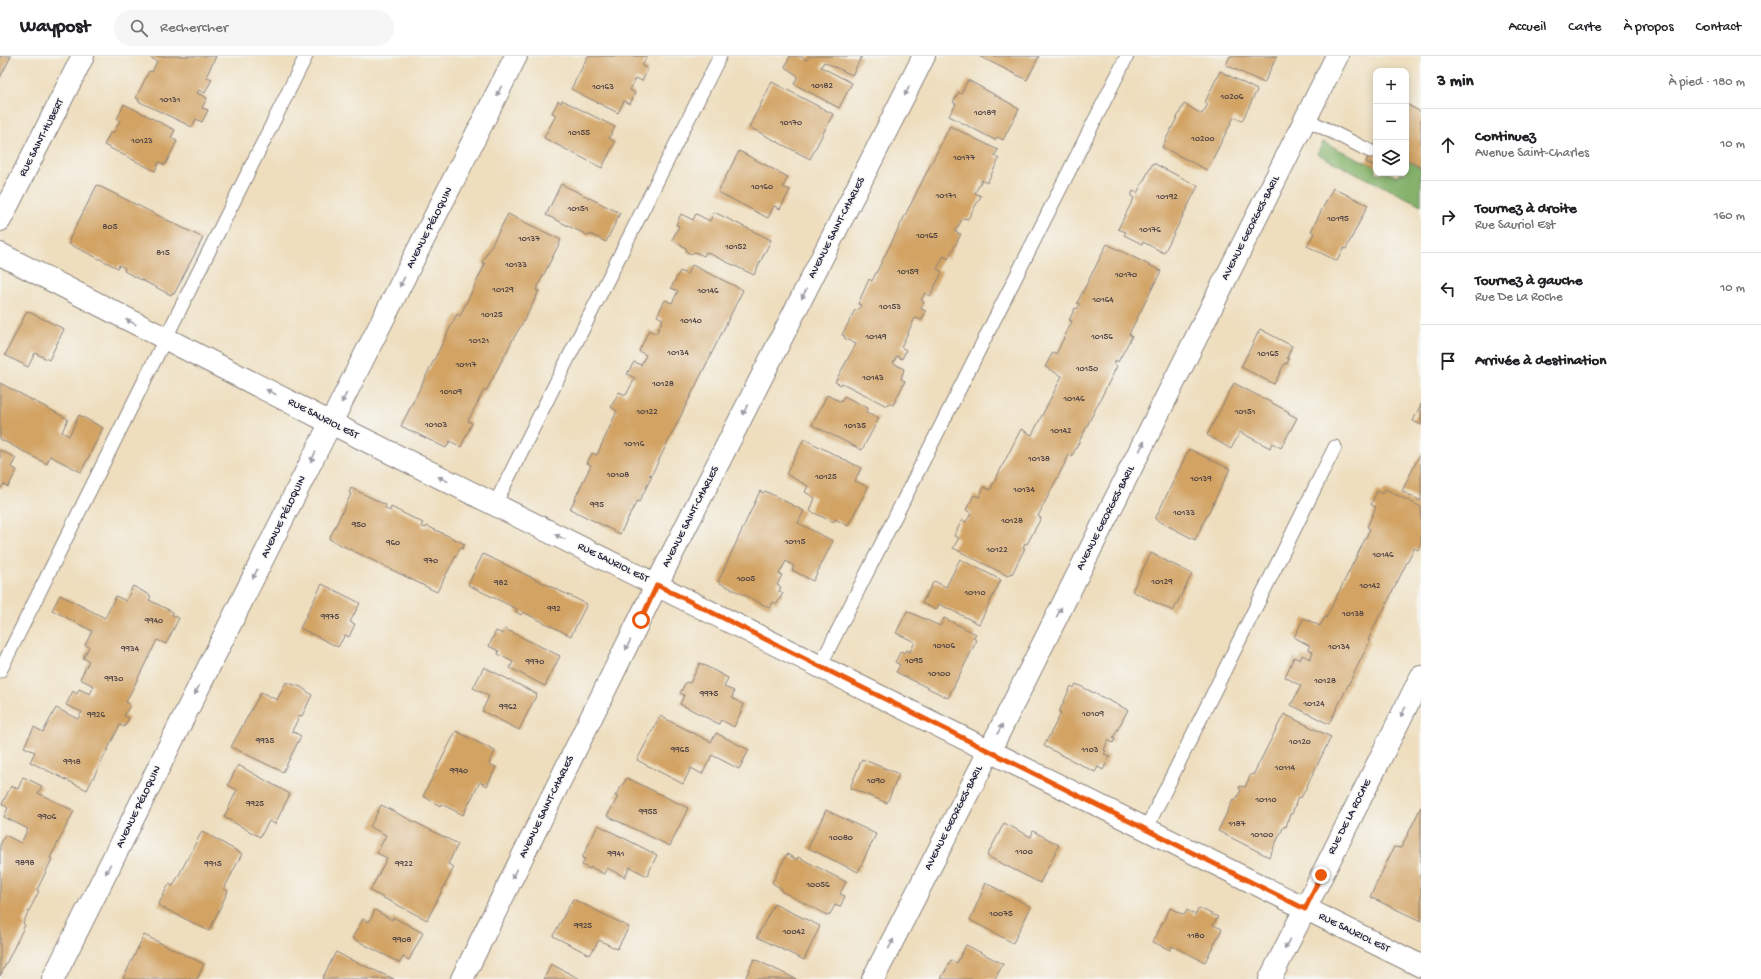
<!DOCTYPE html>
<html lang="fr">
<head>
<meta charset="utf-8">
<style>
  body { margin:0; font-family:"Gochi Hand",sans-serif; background:#f6f6f6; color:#202124 }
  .controls { position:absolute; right:12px; top:12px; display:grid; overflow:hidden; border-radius:8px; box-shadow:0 2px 10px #0003 }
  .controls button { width:36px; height:36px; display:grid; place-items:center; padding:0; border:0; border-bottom:1px solid #e0e0e0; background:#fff; color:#202124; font:20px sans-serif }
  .stop { position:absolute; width:12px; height:12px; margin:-9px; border:3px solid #ea580c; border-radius:50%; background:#fff }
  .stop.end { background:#ea580c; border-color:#fff; box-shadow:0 1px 4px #0008 }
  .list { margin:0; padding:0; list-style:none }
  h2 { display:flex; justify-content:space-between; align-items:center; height:52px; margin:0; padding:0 16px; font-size:17px }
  h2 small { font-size:13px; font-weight:400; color:#757577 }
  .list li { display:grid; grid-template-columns:26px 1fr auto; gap:12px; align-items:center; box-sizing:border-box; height:72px; padding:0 16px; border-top:1px solid #e0e0e0 }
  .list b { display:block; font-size:15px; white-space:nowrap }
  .list p { margin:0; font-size:13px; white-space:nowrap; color:#757577 }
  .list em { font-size:13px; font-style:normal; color:#757577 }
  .icon { flex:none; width:22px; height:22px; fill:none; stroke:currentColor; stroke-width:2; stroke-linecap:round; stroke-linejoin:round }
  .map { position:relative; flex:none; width:1421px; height:923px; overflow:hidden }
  header { display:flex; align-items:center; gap:24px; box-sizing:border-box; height:56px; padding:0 20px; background:#fff; border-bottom:1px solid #e0e0e0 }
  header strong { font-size:19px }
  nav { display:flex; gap:22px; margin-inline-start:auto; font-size:14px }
  .search { width:280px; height:36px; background:#f6f6f6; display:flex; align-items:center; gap:10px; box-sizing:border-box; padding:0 14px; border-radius:22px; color:#757577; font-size:15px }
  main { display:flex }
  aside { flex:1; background:#fff }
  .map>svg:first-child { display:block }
  .forest { fill:#85b36c; stroke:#546a54 }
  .building { fill:#d2a364 }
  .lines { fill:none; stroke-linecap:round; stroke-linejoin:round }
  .lane-casing { stroke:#88807c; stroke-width:15 }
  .street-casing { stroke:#88807c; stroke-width:24 }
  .secondary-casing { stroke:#88807c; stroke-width:24 }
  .lane { stroke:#fff; stroke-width:13 }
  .street { stroke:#fff; stroke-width:22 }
  .secondary { stroke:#fff; stroke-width:22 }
  .oneway { fill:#9c9ca7 }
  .route { stroke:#ea580c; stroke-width:5 }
  .labels { text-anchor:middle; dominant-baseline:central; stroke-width:3; stroke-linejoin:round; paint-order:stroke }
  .number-label { font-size:9px; fill:#4e4245 }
  .street-label { font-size:11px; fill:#22223b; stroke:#f6f6f2 }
</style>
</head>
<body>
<header>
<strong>Waypost</strong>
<div class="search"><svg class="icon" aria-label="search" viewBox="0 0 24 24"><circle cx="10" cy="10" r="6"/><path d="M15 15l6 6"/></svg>Rechercher</div>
<nav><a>Accueil</a><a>Carte</a><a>À propos</a><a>Contact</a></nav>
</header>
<main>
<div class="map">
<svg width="1421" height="923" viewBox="0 0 1421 923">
  <rect width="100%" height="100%" fill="#f6f6f2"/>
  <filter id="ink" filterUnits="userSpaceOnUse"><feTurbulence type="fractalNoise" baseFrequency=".025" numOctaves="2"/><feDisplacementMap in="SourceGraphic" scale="8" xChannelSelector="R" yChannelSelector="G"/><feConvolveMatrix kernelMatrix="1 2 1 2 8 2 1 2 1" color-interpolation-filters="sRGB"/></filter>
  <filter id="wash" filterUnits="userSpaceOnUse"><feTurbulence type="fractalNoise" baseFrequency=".012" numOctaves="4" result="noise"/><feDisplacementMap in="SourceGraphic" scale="16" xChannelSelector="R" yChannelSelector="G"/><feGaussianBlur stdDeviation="0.9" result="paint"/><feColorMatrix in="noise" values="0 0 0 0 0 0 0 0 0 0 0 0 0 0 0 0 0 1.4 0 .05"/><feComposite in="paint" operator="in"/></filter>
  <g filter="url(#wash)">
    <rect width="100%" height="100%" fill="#eedebe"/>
    <path class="forest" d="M 1323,86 L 1376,111 L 1376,117 L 1389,117 L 1397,121 L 1400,117 L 1406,117 L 1406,104 L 1421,112 L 1421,149 L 1317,98 Z"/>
    <g id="blocks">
      <path class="building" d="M 0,0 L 11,0 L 0,22 Z
        M 152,0 L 216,0 L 206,21 L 212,23 L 205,37 L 199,34 L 197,37 L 207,42 L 202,52 L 208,54 L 202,66 L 196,63 L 192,71 L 138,45 L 139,43 L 136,42 L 149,15 L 152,16 L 157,5 L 151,2 Z
        M 588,0 L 647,0 L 642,10 L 648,13 L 642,25 L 636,22 L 630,34 L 635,37 L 630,48 L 624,45 L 618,57 L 571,33 Z
        M 790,0 L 800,0 L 807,4 L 809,0 L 862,0 L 852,19 L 824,6 L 821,11 L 852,27 L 839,52 L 794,28 L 798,20 L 785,11 Z
        M 979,0 L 1039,0 L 1027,24 Z
        M 1230,0 L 1277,0 L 1264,27 L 1226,9 Z
        M 1220,15 L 1257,34 L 1242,65 L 1234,61 L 1207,114 L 1162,91 L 1184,48 L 1202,58 L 1208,48 L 1205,46 Z
        M 968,24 L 1013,49 L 1013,50 L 1019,53 L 1003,84 L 997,81 L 995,84 L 949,60 L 956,48 L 953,46 L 959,36 L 961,38 Z
        M 772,26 L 833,58 L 810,103 L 749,71 Z
        M 562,44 L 615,71 L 609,82 L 615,86 L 602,112 L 544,82 L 556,59 L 552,57 L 558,45 L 561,47 Z
        M 124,48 L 175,74 L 171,82 L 177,85 L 165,109 L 159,106 L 155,115 L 104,89 L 111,75 L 113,77 L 120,65 L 117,63 Z
        M 1406,48 L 1421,56 L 1421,112 L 1406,103 Z
        M 950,70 L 998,94 L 994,100 L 999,103 L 987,127 L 982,124 L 975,137 L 981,140 L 968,163 L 963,162 L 955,176 L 961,178 L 948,203 L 944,200 L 937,213 L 942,216 L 930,240 L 925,237 L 921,244 L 924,246 L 921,253 L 926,255 L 922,264 L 915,262 L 901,291 L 906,294 L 902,303 L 897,300 L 893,307 L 904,313 L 901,323 L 905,325 L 893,349 L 888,347 L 887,350 L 842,327 L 841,329 L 835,326 L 856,288 L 844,282 L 845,280 L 842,279 L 855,254 L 857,255 L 861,249 L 858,248 L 869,223 L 872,225 Z
        M 1376,85 L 1376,111 L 1366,106 Z
        M 739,95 L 788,121 L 783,131 L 790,134 L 780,153 L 774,150 L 768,162 L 718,136 Z
        M 1153,107 L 1198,130 L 1164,197 L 1143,186 L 1142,188 L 1124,179 L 1126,176 L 1118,173 L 1134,142 L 1131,140 L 1133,135 L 1137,137 Z
        M 561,128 L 620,157 L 606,186 L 590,178 L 589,180 L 546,159 Z
        M 97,129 L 203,182 L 174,238 L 172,237 L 171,239 L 124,215 L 125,212 L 119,209 L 118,212 L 69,188 L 70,185 L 69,184 Z
        M 1333,132 L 1368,149 L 1346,193 L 1344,192 L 1337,205 L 1307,190 L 1314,177 L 1311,175 Z
        M 714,156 L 771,184 L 754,219 L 706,196 L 704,200 L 695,196 L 691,198 L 687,196 L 686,192 L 672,184 L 679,170 L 676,169 L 681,158 L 693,164 L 696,158 L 710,165 Z
        M 508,158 L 561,184 L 536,234 L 539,235 L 526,261 L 512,285 L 486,335 L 484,334 L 468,365 L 472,367 L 461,391 L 450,385 L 446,392 L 401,370 L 457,258 L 460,260 L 485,208 L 482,207 Z
        M 1107,188 L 1161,215 L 1129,278 L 1132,280 L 1118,306 L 1116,304 L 1114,308 L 1117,310 L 1072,400 L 1069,399 L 1039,458 L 1038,460 L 1041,462 L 1027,488 L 1025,487 L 1023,492 L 1025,492 L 1012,518 L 1010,517 L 1008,520 L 953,492 L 959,482 L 954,480 L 962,464 L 966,466 L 969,461 L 971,457 L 966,454 L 974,439 L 979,441 L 984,431 L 990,434 L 1021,373 L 1032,379 L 1062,320 L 1045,311 L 1053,296 L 1056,298 L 1072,265 L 1069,264 L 1075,252 L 1077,253 L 1080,248 L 1077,247 Z
        M 692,209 L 743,234 L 652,418 L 649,419 L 652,420 L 639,446 L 637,445 L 620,478 L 570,453 L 591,409 L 587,407 L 592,397 L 597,399 L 617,355 L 611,351 L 619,336 L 626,339 L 635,322 L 627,318 L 634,306 L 641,309 L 646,299 L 639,295 L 649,274 L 656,278 L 663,263 L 657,260 L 665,244 L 672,247 L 678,235 L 671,232 L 680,215 L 687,218 Z
        M 27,255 L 64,273 L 49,304 L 35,297 L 28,311 L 5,299 Z
        M 1260,273 L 1292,290 L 1287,302 L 1289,303 L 1287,308 L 1285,307 L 1274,328 L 1241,311 Z
        M 0,327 L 68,363 L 62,376 L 69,380 L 79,359 L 103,372 L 81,416 L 50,400 L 47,408 L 0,383 Z
        M 1234,327 L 1289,356 L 1288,357 L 1297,362 L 1281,392 L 1272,387 L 1270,392 L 1240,376 L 1231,393 L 1207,379 Z
        M 827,339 L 841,346 L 844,340 L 868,352 L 866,356 L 879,362 L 862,394 L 812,369 Z
        M 1421,348 L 1421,369 L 1413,365 Z
        M 804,383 L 861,412 L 855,425 L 868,431 L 848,470 L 835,463 L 833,466 L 810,455 L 815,442 L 805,436 L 808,430 L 786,418 Z
        M 1189,393 L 1230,413 L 1195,484 L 1155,463 Z
        M 0,394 L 16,402 L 11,411 L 17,414 L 8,431 L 4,428 L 0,434 Z
        M 1421,396 L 1421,445 L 1402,435 Z
        M 351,432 L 386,449 L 385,452 L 390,455 L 391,451 L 423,467 L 421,470 L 423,471 L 426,472 L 427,470 L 465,488 L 462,493 L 460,492 L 437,536 L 329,483 L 351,438 L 349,437 Z
        M 1385,433 L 1421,451 L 1421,488 L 1418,494 L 1414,492 L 1382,557 L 1381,556 L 1368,584 L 1370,585 L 1329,668 L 1291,649 L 1301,630 L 1285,621 L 1294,601 L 1300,604 L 1302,599 L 1310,603 L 1313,596 L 1308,593 L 1310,590 L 1294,581 L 1304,562 L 1320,570 L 1325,561 L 1326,562 L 1370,473 L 1367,471 L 1376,451 L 1371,449 L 1377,435 L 1382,438 Z
        M 760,435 L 763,437 L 765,435 L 804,455 L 798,467 L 833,485 L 813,525 L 792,514 L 794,510 L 786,505 L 779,518 L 782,519 L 777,529 L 781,531 L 779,535 L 783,537 L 777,548 L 773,546 L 770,552 L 718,526 Z
        M 1151,497 L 1192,518 L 1173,555 L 1132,535 Z
        M 483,498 L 587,548 L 571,580 L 523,556 L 521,559 L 516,556 L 517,553 L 468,529 Z
        M 960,503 L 1001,524 L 979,568 L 939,548 L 936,554 L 922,547 L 934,525 L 946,531 Z
        M 322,528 L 360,547 L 350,566 L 355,568 L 349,581 L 345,579 L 338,591 L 300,572 Z
        M 133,530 L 151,540 L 149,544 L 173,556 L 172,559 L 179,562 L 166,588 L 157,584 L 126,646 L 130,649 L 124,660 L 129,662 L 124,671 L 120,669 L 87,734 L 30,706 L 35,696 L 24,691 L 34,671 L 43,676 L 56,652 L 78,663 L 82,656 L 66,649 L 73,635 L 77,638 L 79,633 L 90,638 L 94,630 L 80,623 L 89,605 L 83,602 L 89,591 L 85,589 L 92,575 L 52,554 L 60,539 L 105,562 L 116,540 L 126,545 Z
        M 907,555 L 940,570 L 944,562 L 976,578 L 973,582 L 977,584 L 948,642 L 896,616 L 900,609 L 895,606 L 901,595 L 904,597 L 906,594 L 910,596 L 915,586 L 896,577 Z
        M 505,573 L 560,600 L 545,630 L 510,612 L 513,606 L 498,598 L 499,595 L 489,590 L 496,575 L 503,578 Z
        M 700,607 L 728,622 L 724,631 L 734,635 L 732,642 L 744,649 L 734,671 L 721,664 L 719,668 L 680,648 L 684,639 L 680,637 L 686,626 L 690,627 Z
        M 484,611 L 537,638 L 519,674 L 482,655 L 489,640 L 473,632 Z
        M 286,626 L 301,631 L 312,639 L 302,660 L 300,659 L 292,675 L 301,680 L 283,716 L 231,691 L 261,636 L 277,644 Z
        M 1076,628 L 1128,654 L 1113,682 L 1115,683 L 1113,687 L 1108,684 L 1104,694 L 1106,695 L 1104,698 L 1110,700 L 1103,714 L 1098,711 L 1095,716 L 1044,690 L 1061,657 L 1059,656 L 1071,630 L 1074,632 Z
        M 1284,658 L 1331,681 L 1301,742 L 1298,741 L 1292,758 L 1290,758 L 1286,771 L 1284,770 L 1269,801 L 1218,775 L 1233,744 L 1235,745 L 1241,734 L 1239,732 L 1240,730 L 1245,731 L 1251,718 L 1253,719 Z
        M 660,660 L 711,686 L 716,677 L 749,694 L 739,713 L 712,699 L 702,718 L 691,712 L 683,728 L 637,704 Z
        M 456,675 L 495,695 L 489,708 L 496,711 L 487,730 L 480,726 L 463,759 L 441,748 L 440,750 L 423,740 Z
        M 862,703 L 899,718 L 887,747 L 850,732 Z
        M 238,709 L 290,738 L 275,768 L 269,765 L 260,781 L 224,761 L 237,734 L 228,729 Z
        M 23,721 L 42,730 L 38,737 L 74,755 L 50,802 L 52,803 L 37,834 L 39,835 L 23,867 L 25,869 L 0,920 L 0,789 L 5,779 L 21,787 L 28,773 L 4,761 L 8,752 L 2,748 L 11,730 L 18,733 Z
        M 627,722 L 688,752 L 670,790 L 607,760 L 618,741 L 615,740 Z
        M 381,749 L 458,788 L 448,808 L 454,811 L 427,864 L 370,835 L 387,802 L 377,797 L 386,779 L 370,771 Z
        M 1421,751 L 1421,865 L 1370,841 L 1394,791 L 1401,792 Z
        M 826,754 L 876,778 L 858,816 L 808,792 Z
        M 1004,767 L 1031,781 L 1033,775 L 1059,789 L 1040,827 L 987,800 Z
        M 598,769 L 657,799 L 647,820 L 630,811 L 625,821 L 607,812 L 604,818 L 591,811 L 590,813 L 582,809 L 585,803 L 582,802 Z
        M 202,775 L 242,798 L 224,833 L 228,835 L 209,875 L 158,849 L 169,828 L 173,830 Z
        M 787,798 L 797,804 L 798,801 L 846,826 L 840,838 L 845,840 L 840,851 L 835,849 L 829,860 L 781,835 L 782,833 L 772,827 Z
        M 986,827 L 1031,851 L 1013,887 L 970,864 Z
        M 573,843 L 629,871 L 617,893 L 599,884 L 590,899 L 553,880 Z
        M 774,848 L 820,870 L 804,904 L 757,881 Z
        M 1170,852 L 1184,859 L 1187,854 L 1195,859 L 1199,852 L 1218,861 L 1213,869 L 1222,873 L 1205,906 L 1172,890 L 1170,894 L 1153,886 Z
        M 375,854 L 392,864 L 393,861 L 423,877 L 409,904 L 403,901 L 400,907 L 352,882 L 363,863 L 369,866 Z
        M 144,879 L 204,908 L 197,923 L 123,923 Z
        M 966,889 L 1003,908 L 995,923 L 941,923 L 951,904 L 957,907 Z
        M 336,896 L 349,903 L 394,923 L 322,923 Z
        M 754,903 L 796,923 L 745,923 Z
        M 551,908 L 580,923 L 544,923 Z"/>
    </g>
  </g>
  <g filter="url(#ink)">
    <use href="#blocks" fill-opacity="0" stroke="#88807c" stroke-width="1"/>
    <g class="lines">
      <g class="lane-casing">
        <path id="lane" d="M 1306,63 L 1370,95
          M 495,448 L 720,0
          M 820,610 L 1127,0
          M 0,615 L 306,0
          M 1146,773 L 1335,391"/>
      </g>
      <g class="street-casing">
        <path id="street" d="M 0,198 L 331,367 L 1421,910
          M 53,923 L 314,400 L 516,0
          M 462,923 L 668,506 L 924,0
          M 873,923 L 1000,674 L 1337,0
          M 1270,923 L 1421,621"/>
      </g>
      <g class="secondary-casing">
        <path id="secondary" d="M 0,164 L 83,0"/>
      </g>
      <use href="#lane" class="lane"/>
      <use href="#street" class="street"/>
      <use href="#secondary" class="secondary"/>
    </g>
    <defs><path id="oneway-solid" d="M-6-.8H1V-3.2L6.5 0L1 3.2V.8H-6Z"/></defs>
    <g class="oneway">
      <use href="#oneway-solid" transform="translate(499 35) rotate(117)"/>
      <use href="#oneway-solid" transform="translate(907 35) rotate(117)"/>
      <use href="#oneway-solid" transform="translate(402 226) rotate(117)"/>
      <use href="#oneway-solid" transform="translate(804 238) rotate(117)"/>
      <use href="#oneway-solid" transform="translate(131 266) rotate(-153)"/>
      <use href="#oneway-solid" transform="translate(271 336) rotate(-153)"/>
      <use href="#oneway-solid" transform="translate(344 342) rotate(118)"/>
      <use href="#oneway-solid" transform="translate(745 354) rotate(117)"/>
      <use href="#oneway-solid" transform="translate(1142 390) rotate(-63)"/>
      <use href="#oneway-solid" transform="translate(313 401) rotate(117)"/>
      <use href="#oneway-solid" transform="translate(443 423) rotate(-154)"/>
      <use href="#oneway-solid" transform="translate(560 481) rotate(-154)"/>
      <use href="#oneway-solid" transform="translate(255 518) rotate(116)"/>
      <use href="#oneway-solid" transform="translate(1059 556) rotate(-63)"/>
      <use href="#oneway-solid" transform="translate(628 589) rotate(116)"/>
      <use href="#oneway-solid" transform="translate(197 634) rotate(116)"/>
      <use href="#oneway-solid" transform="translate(1403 656) rotate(117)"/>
      <use href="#oneway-solid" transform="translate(1000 673) rotate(-63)"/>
      <use href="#oneway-solid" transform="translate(108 813) rotate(116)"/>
      <use href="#oneway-solid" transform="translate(514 818) rotate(116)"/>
      <use href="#oneway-solid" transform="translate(891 888) rotate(-63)"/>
      <use href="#oneway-solid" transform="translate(1287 888) rotate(117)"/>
    </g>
  </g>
  <g class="lines" filter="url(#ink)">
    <path class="route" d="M 641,564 L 657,529 L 1305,853 L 1321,819"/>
  </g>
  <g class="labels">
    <g class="number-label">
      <text x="822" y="30">10182</text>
      <text x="603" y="31">10163</text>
      <text x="1232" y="41">10206</text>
      <text x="170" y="44">10131</text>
      <text x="985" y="57">10189</text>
      <text x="791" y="67">10170</text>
      <text x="579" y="77">10155</text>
      <text x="1203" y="83">10200</text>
      <text x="142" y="85">10123</text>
      <text x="964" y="102">10177</text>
      <text x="762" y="131">10160</text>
      <text x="946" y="140">10171</text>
      <text x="1167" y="141">10192</text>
      <text x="578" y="153">10151</text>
      <text x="1338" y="163">10195</text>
      <text x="110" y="171">805</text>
      <text x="1150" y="174">10176</text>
      <text x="927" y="180">10165</text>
      <text x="529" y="183">10137</text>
      <text x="736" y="191">10152</text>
      <text x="163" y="197">815</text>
      <text x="516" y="209">10133</text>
      <text x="908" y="216">10159</text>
      <text x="1126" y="219">10170</text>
      <text x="503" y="234">10129</text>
      <text x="708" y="235">10146</text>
      <text x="1103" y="244">10164</text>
      <text x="890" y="251">10153</text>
      <text x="492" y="259">10125</text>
      <text x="691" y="265">10140</text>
      <text x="876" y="281">10149</text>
      <text x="1102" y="281">10156</text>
      <text x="479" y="285">10121</text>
      <text x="678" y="297">10134</text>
      <text x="1268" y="298">10165</text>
      <text x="466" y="309">10117</text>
      <text x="1087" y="313">10150</text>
      <text x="873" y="322">10143</text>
      <text x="663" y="328">10128</text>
      <text x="451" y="336">10109</text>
      <text x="1074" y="343">10146</text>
      <text x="647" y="356">10122</text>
      <text x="1245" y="356">10151</text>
      <text x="436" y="369">10103</text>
      <text x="855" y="370">10135</text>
      <text x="1061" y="375">10142</text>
      <text x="634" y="388">10116</text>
      <text x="1039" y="403">10138</text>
      <text x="618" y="419">10108</text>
      <text x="826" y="421">10125</text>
      <text x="1201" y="423">10139</text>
      <text x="1024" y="434">10134</text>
      <text x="597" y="449">995</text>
      <text x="1184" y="457">10133</text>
      <text x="1012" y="465">10128</text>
      <text x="359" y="469">950</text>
      <text x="795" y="486">10115</text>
      <text x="393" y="487">960</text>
      <text x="997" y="494">10122</text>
      <text x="1383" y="499">10146</text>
      <text x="431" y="505">970</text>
      <text x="746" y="523">1005</text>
      <text x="1162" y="526">10129</text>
      <text x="501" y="527">982</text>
      <text x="1370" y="530">10142</text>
      <text x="975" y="537">10110</text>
      <text x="554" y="553">992</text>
      <text x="1353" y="558">10138</text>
      <text x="330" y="561">9975</text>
      <text x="154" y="565">9940</text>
      <text x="944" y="590">10106</text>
      <text x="1339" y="591">10134</text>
      <text x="130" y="593">9934</text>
      <text x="914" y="605">1095</text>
      <text x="535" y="606">9970</text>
      <text x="939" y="618">10100</text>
      <text x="114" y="623">9930</text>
      <text x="1325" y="625">10128</text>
      <text x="709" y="638">9975</text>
      <text x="1314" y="648">10124</text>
      <text x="508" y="651">9962</text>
      <text x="1093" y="658">10109</text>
      <text x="96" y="659">9926</text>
      <text x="265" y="685">9935</text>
      <text x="1300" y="686">10120</text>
      <text x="680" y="694">9965</text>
      <text x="1090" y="694">1103</text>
      <text x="72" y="706">9918</text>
      <text x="1285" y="712">10114</text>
      <text x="459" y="715">9940</text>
      <text x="876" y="725">1090</text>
      <text x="1266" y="744">10110</text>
      <text x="255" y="748">9925</text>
      <text x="648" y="756">9955</text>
      <text x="47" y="761">9906</text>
      <text x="1237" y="768">1187</text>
      <text x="1262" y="779">10100</text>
      <text x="841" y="782">10080</text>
      <text x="1024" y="796">1100</text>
      <text x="616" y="798">9941</text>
      <text x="25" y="807">9898</text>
      <text x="213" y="808">9915</text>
      <text x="404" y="808">9922</text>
      <text x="818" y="829">10056</text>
      <text x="1001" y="858">10075</text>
      <text x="583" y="870">9925</text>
      <text x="794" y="876">10042</text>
      <text x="1196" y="880">1180</text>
      <text x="402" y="884">9908</text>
    </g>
    <g class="street-label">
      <text transform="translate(42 82) rotate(-63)">RUE SAINT-HUBERT</text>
      <text transform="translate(430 172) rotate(-63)">AVENUE PÉLOQUIN</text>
      <text transform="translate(837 172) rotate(-63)">AVENUE SAINT-CHARLES</text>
      <text transform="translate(1251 172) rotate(-63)">AVENUE GEORGES-BARIL</text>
      <text transform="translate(323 363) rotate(27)">RUE SAURIOL EST</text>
      <text transform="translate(284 461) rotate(-64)">AVENUE PÉLOQUIN</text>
      <text transform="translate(691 461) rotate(-63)">AVENUE SAINT-CHARLES</text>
      <text transform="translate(1106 462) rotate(-63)">AVENUE GEORGES-BARIL</text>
      <text transform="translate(613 507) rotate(26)">RUE SAURIOL EST</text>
      <text transform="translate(139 751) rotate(-64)">AVENUE PÉLOQUIN</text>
      <text transform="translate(547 751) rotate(-64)">AVENUE SAINT-CHARLES</text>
      <text transform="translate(1350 761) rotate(-63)">RUE DE LA ROCHE</text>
      <text transform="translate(954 762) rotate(-63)">AVENUE GEORGES-BARIL</text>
      <text transform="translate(1354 877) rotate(26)">RUE SAURIOL EST</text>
    </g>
  </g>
</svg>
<div class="controls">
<button>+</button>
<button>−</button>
<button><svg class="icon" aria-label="layers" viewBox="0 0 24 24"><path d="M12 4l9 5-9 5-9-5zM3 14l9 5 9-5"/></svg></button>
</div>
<div class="stop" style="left:641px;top:564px"></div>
<div class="stop end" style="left:1321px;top:819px"></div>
</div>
<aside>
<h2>3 min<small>À pied · 180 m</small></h2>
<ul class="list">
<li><svg class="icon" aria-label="ahead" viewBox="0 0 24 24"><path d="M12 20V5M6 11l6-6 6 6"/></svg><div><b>Continuez</b><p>Avenue Saint-Charles</p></div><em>10 m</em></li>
<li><svg class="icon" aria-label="right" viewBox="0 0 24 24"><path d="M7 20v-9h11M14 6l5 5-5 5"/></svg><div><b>Tournez à droite</b><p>Rue Sauriol Est</p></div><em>160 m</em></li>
<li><svg class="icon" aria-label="left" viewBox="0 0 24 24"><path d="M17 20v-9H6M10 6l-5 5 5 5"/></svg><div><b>Tournez à gauche</b><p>Rue De La Roche</p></div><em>10 m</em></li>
<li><svg class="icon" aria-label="arrive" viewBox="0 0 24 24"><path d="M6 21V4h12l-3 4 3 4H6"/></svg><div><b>Arrivée à destination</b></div></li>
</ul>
</aside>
</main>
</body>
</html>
